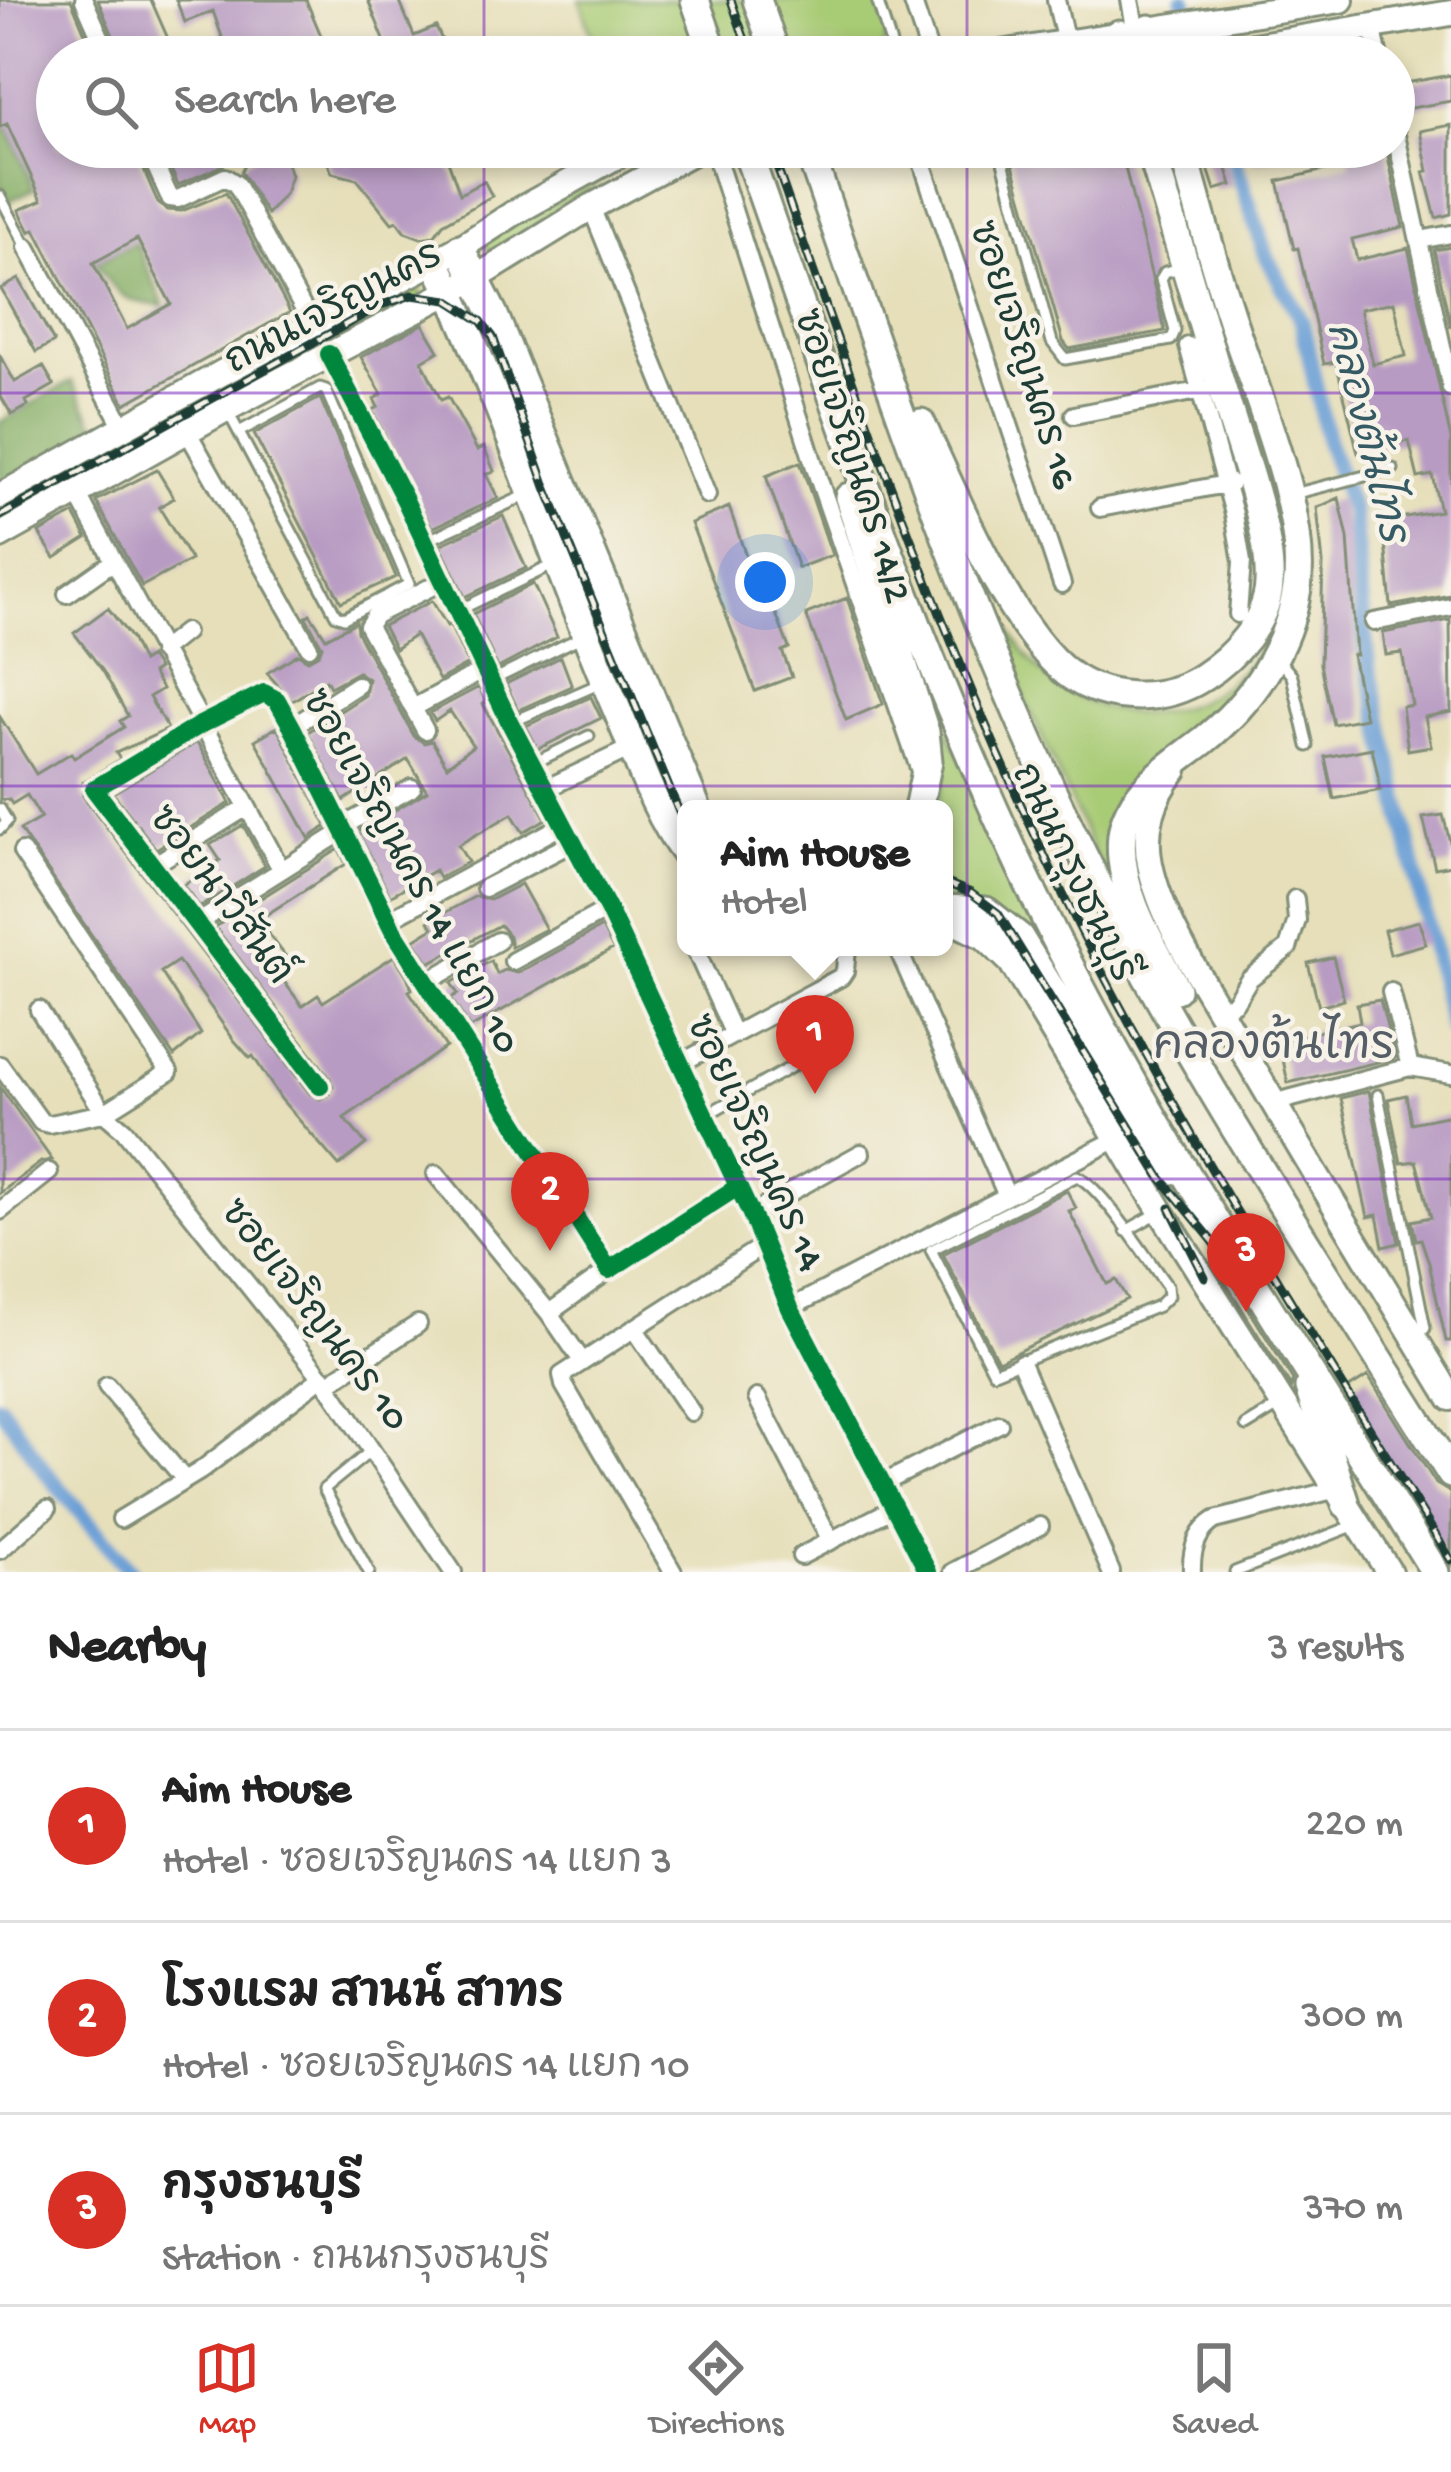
<!DOCTYPE html>
<html lang="en">
<head>
<meta charset="utf-8">
<style>
  body { margin:0; font-family:"Gochi Hand","Playpen Sans Thai",sans-serif; background:#f2f2f2; color:#222 }
  .you { position:absolute; left:765px; top:582px; width:42px; height:42px; margin:-30px; border:9px solid #fff; border-radius:50%; background:#1a73e8; box-shadow:0 0 0 18px #1a73e833 }
  .badge { display:grid; place-items:center; width:78px; height:78px; border-radius:50%; background:#d93025; color:#fff; font-size:39px; font-weight:700 }
  .pin { position:absolute; translate:-50% -99px; filter:drop-shadow(0 3px 6px #0008) }
  .pin::after { content:''; position:absolute; top:63px; width:42px; height:36px; background:inherit; clip-path:polygon(0 0,100% 0,50% 100%) }
  .popup { position:absolute; left:677px; top:800px; width:276px; height:156px; box-sizing:border-box; display:grid; place-content:center; border-radius:18px; background:#fff; filter:drop-shadow(0 3px 9px #0005); font-size:39px; white-space:nowrap; color:#767676 }
  .popup b { font-size:45px; color:#222 }
  .popup::after { content:''; position:absolute; left:50%; top:100%; margin-left:-24px; border:24px solid transparent; border-top-color:#fff }
  .list { margin:0; padding:0; list-style:none }
  h2 { display:flex; justify-content:space-between; align-items:center; height:156px; margin:0; padding:0 48px; font-size:51px }
  h2 small { font-size:39px; font-weight:400; color:#767676 }
  .list li { display:grid; grid-template-columns:78px 1fr auto; gap:36px; align-items:center; box-sizing:border-box; height:192px; padding:0 48px; border-top:3px solid #e0e0e0 }
  .list b { display:block; font-size:45px; white-space:nowrap }
  .list p { margin:0; font-size:39px; white-space:nowrap; color:#767676 }
  .list em { font-size:39px; font-style:normal; color:#767676 }
  .icon { flex:none; width:66px; height:66px; fill:none; stroke:currentColor; stroke-width:2; stroke-linecap:round; stroke-linejoin:round }
  .map { position:relative; flex:none; width:1451px; height:1572px; overflow:hidden }
  .search { position:absolute; background:#fff; box-shadow:0 6px 18px #0003; left:36px; right:36px; top:36px; height:132px; display:flex; align-items:center; gap:30px; box-sizing:border-box; padding:0 42px; border-radius:66px; color:#767676; font-size:45px }
  .sheet { height:732px; background:#fff }
  nav { display:flex; justify-content:space-around; align-items:center; box-sizing:border-box; height:168px; border-top:3px solid #e0e0e0; background:#fff; font-size:33px; color:#767676 }
  nav a { display:grid; justify-items:center; gap:6px }
  nav .on { color:#d93025 }
  .map>svg:first-child { display:block }
  .green { fill:#a8cb74; stroke:#648454; stroke-width:3 }
  .forest { fill:#86af66; stroke:#52764d; stroke-width:3 }
  .lines { fill:none; stroke-linecap:round; stroke-linejoin:round }
  .canal { stroke:#699ed5; stroke-width:16 }
  .building { fill:#b89bc3; fill-rule:evenodd }
  .lane-casing { stroke:#828e77; stroke-width:15 }
  .street-casing { stroke:#828e77; stroke-width:22 }
  .secondary-casing { stroke:#828e77; stroke-width:30 }
  .primary-casing { stroke:#828e77; stroke-width:33 }
  .lane { stroke:#fff; stroke-width:9 }
  .street { stroke:#fff; stroke-width:16 }
  .secondary { stroke:#fff; stroke-width:24 }
  .primary { stroke:#fff; stroke-width:27 }
  .rail-casing { stroke:#1f3d34; stroke-width:9 }
  .rail { stroke:#f7f3e8; stroke-width:4.5; stroke-dasharray:14; stroke-linecap:butt }
  .cycleway-casing { stroke:#f7f3e8; stroke-width:26 }
  .cycleway { stroke:#00873e; stroke-width:18 }
  .grid { fill:none; stroke:#7b2cbf; stroke-width:3; stroke-opacity:0.55 }
  .labels { text-anchor:middle; dominant-baseline:central; stroke-width:9; stroke-linejoin:round; paint-order:stroke }
  .street-label { font-size:39px; fill:#1f3d34; stroke:#f7f3e8 }
  .water-label { font-size:42px; font-style:italic; fill:#355a64; stroke:#f7f3e8 }
  .quarter-label { font-size:45px; fill:#555e66; stroke:#f7f3e8 }
</style>
</head>
<body>
<div class="map">
<svg width="1451" height="1572" viewBox="0 0 1451 1572">
  <rect width="100%" height="100%" fill="#f7f3e8"/>
  <filter id="ink" filterUnits="userSpaceOnUse"><feTurbulence type="fractalNoise" baseFrequency=".00833" numOctaves="2"/><feDisplacementMap in="SourceGraphic" scale="24" xChannelSelector="R" yChannelSelector="G"/><feConvolveMatrix kernelMatrix="1 2 1 2 8 2 1 2 1" color-interpolation-filters="sRGB"/></filter>
  <filter id="wash" filterUnits="userSpaceOnUse"><feTurbulence type="fractalNoise" baseFrequency=".004" numOctaves="4" result="noise"/><feDisplacementMap in="SourceGraphic" scale="48" xChannelSelector="R" yChannelSelector="G"/><feGaussianBlur stdDeviation="2.7" result="paint"/><feColorMatrix in="noise" values="0 0 0 0 0 0 0 0 0 0 0 0 0 0 0 0 0 1.4 0 .05"/><feComposite in="paint" operator="in"/></filter>
  <g filter="url(#wash)">
    <rect width="100%" height="100%" fill="#e6dfba"/>
    <path class="green" d="M 580,0 L 882,0 L 895,36 L 887,38 L 881,53 L 843,57 L 599,57 Z
      M 654,147 L 666,147 L 612,174 L 493,252 L 483,246 L 487,239 Z
      M 415,277 L 423,298 L 39,509 L 24,486 Z
      M 1243,390 L 1248,397 L 1290,554 L 1291,594 L 1256,670 L 1147,782 L 1115,884 L 1108,884 L 984,608 L 992,602 C 1015,641 1033,674 1075,696 C 1148,735 1233,706 1267,632 C 1271,621 1279,609 1280,598 C 1287,543 1251,448 1237,393 Z
      M 946,728 L 1088,1017 L 944,897 L 944,809 L 937,809 L 945,774 L 941,730 Z"/>
    <path class="forest" d="M 7,127 L 34,189 L 9,201 L 0,184 L 0,131 Z
      M 136,243 L 164,306 C 125,302 117,296 96,263 Z
      M 72,381 L 98,431 L 0,488 L 0,422 Z"/>
    <g class="lines">
      <path class="canal" d="M 1184,0 L 1201,57
        M 1230,147 L 1266,255 L 1302,322 L 1328,444 L 1353,514 L 1368,664 L 1451,1028
        M 0,1406 L 45,1471 L 131,1572"/>
    </g>
    <g id="blocks">
      <path class="building" d="M 0,0 L 71,0 L 95,57 L 57,57 L 57,147 L 134,147 L 158,203 L 167,210 L 182,211 L 226,193 L 290,312 L 125,404 L 35,229 L 30,232 L 19,210 L 42,200 L 7,124 L 0,127 ZM 137,239 L 171,304 L 127,329 L 93,263 Z
        M 98,0 L 151,0 L 176,57 L 122,57 Z
        M 176,0 L 306,0 L 330,57 L 229,57 L 213,11 L 185,22 Z
        M 368,0 L 399,0 L 414,36 L 436,27 L 450,57 L 391,57 Z
        M 1451,75 L 1451,101 L 1394,111 L 1394,85 Z
        M 1451,125 L 1451,214 L 1436,218 L 1424,172 L 1428,171 L 1420,131 Z
        M 161,147 L 216,147 L 223,165 L 178,185 Z
        M 274,147 L 281,147 L 291,175 L 285,194 L 267,214 L 241,172 L 246,161 Z
        M 321,147 L 418,147 L 421,154 L 443,147 L 460,194 L 484,181 L 492,196 L 443,224 L 434,236 L 421,238 L 405,232 L 397,221 L 392,223 L 357,179 L 332,173 Z
        M 1008,147 L 1120,147 L 1165,331 L 1069,349 L 1063,341 Z
        M 1201,147 L 1220,147 L 1232,185 L 1215,190 Z
        M 1252,147 L 1300,147 L 1301,153 L 1255,162 Z
        M 1346,147 L 1386,147 L 1403,227 L 1352,239 L 1357,260 L 1408,248 L 1451,439 L 1451,595 L 1391,606 L 1383,521 L 1440,511 L 1432,475 L 1418,478 L 1409,441 L 1358,453 L 1336,362 L 1324,364 L 1298,248 L 1294,249 L 1278,181 L 1350,164 ZM 1394,302 L 1406,356 L 1373,364 L 1360,309 Z
        M 1451,247 L 1451,328 L 1434,250 Z
        M 19,279 L 54,342 L 36,352 L 1,289 Z
        M 423,324 L 439,351 L 422,361 L 441,400 L 448,397 L 477,450 L 484,447 L 494,471 L 486,474 L 498,498 L 432,528 L 372,410 L 378,407 L 374,399 L 382,394 L 361,357 Z
        M 0,356 L 15,382 L 43,366 L 54,385 L 26,401 L 28,406 L 12,415 L 0,395 Z
        M 320,398 L 396,577 L 341,602 L 254,434 Z
        M 800,462 L 832,555 L 798,568 L 766,476 Z
        M 157,470 L 174,498 L 159,507 L 191,560 L 142,586 L 96,501 Z
        M 1339,498 L 1348,538 L 1356,655 L 1352,655 L 1365,718 L 1333,724 L 1320,664 L 1323,563 L 1317,508 Z
        M 729,507 L 748,562 L 755,559 L 789,648 L 782,651 L 792,677 L 755,691 L 691,523 Z
        M 74,514 L 87,538 L 55,558 L 39,533 Z
        M 503,516 L 526,568 L 465,597 L 440,545 Z
        M 533,584 L 557,637 L 498,668 L 473,614 Z
        M 847,598 L 883,704 L 846,720 L 806,614 Z
        M 432,601 L 447,626 L 450,625 L 468,664 L 439,680 L 415,635 L 395,649 L 383,626 Z
        M 108,608 L 131,638 L 142,662 L 150,657 L 158,669 L 152,673 L 162,689 L 149,697 L 168,729 L 116,753 L 120,759 L 83,782 L 83,796 L 310,1094 L 320,1099 L 329,1095 L 333,1086 L 330,1078 L 215,927 L 339,849 L 346,864 L 258,920 L 290,962 L 277,972 L 302,1006 L 318,995 L 323,1002 L 394,956 L 407,976 L 412,989 L 409,991 L 446,1047 L 344,1118 L 366,1144 L 339,1166 L 281,1099 L 253,1056 L 250,1058 L 234,1040 L 178,961 L 161,972 L 201,1034 L 174,1056 L 20,830 L 41,818 L 27,795 L 12,804 L 9,799 L 0,800 L 0,717 L 36,774 L 71,753 L 74,758 L 124,727 L 120,721 L 128,716 L 103,671 L 74,633 Z
        M 310,614 L 326,638 L 356,622 L 357,632 L 414,736 L 424,743 L 432,741 L 447,766 L 473,746 L 450,711 L 435,721 L 430,713 L 479,687 L 486,702 L 483,704 L 546,819 L 523,832 L 512,814 L 458,845 L 468,862 L 439,878 L 435,870 L 390,896 L 358,832 L 427,791 L 408,759 L 343,801 L 308,732 L 365,695 L 368,679 L 358,672 L 330,687 L 326,680 L 292,701 L 267,673 L 298,654 L 308,660 L 319,654 L 322,646 L 306,617 Z
        M 1450,620 L 1451,712 L 1425,717 L 1431,746 L 1408,750 L 1402,707 L 1412,705 L 1402,653 L 1386,655 L 1383,633 Z
        M 561,657 L 572,686 L 518,710 L 506,684 Z
        M 591,697 L 601,718 L 538,749 L 526,726 Z
        M 277,727 L 327,826 L 309,838 L 255,740 Z
        M 197,742 L 230,803 L 156,849 L 113,793 Z
        M 1372,748 L 1381,790 L 1334,799 L 1325,757 Z
        M 1443,815 L 1451,846 L 1451,865 L 1435,868 L 1423,818 Z
        M 243,825 L 265,866 L 200,907 L 183,885 L 220,860 L 210,845 Z
        M 521,884 L 546,929 L 511,947 L 509,936 L 500,925 L 429,963 L 414,940 L 433,928 L 429,921 L 476,896 L 490,900 Z
        M 1419,921 L 1426,944 L 1390,954 L 1384,930 Z
        M 602,927 L 613,949 L 470,1028 L 451,998 L 458,994 L 451,983 L 491,961 L 497,974 L 505,970 L 518,973 Z
        M 1333,957 L 1344,1000 L 1319,1007 L 1308,963 Z
        M 1380,1000 L 1395,1058 L 1288,1083 L 1279,1041 L 1360,1022 L 1357,1004 Z
        M 0,1087 L 52,1160 L 41,1162 L 0,1193 Z
        M 1369,1091 L 1399,1243 L 1383,1247 L 1377,1215 L 1368,1217 L 1341,1098 Z
        M 1406,1095 L 1411,1123 L 1451,1115 L 1451,1341 L 1446,1341 L 1429,1263 L 1421,1239 L 1416,1240 L 1412,1221 L 1431,1217 L 1416,1161 L 1401,1163 L 1388,1099 Z
        M 1067,1191 L 1076,1208 L 1069,1211 L 1107,1284 L 1116,1280 L 1127,1299 L 998,1361 L 943,1254 Z
        M 1223,1268 L 1293,1380 L 1291,1387 L 1218,1271 Z
        M 1368,1376 L 1436,1484 L 1451,1493 L 1451,1564 L 1343,1392 Z"/>
    </g>
  </g>
  <g filter="url(#ink)">
    <use href="#blocks" fill-opacity="0" stroke="#828e77" stroke-width="3"/>
    <g class="lines">
      <g class="lane-casing">
        <path id="lane" d="M 877,0 L 895,57
          M 999,147 L 1052,342 L 1065,359 L 1171,340 L 1175,331 L 1161,279 L 1165,272 L 1181,268
          M 0,196 L 27,247
          M 227,410 L 336,615 L 344,618 L 409,584 L 326,390 L 320,388 L 239,432
          M 1293,494 L 1393,469
          M 424,542 L 529,494
          M 457,611 L 555,564
          M 1279,660 L 1292,676 L 1308,746
          M 491,681 L 583,636
          M 510,723 L 599,684
          M 532,764 L 589,736
          M 0,829 L 7,821 L 0,809
          M 1378,1095 L 1425,1328 L 1419,1335
          M 704,1116 L 793,1066
          M 1077,1176 C 1103,1189 1148,1260 1167,1286 L 1168,1296 L 1158,1306 L 994,1372 L 931,1250 Z
          M 1126,1231 L 1158,1213
          M 1246,1426 L 1282,1404
          M 369,1572 L 324,1489 L 372,1450
          M 1235,1572 L 1358,1524"/>
      </g>
      <g class="street-casing">
        <path id="street" d="M 84,0 L 109,57
          M 912,0 L 931,57
          M 1056,0 L 1066,43
          M 1130,0 L 1136,32
          M 1372,26 L 1379,57
          M 1394,126 L 1451,388
          M 147,147 L 170,198 L 178,199 L 225,177 L 236,184 L 312,325
          M 713,147 L 819,480 L 921,774
          M 917,147 L 1062,584
          M 591,207 L 707,495
          M 1420,240 L 1451,234
          M 27,247 L 123,427
          M 1188,346 L 1234,514 L 1242,562 L 1238,614
          M 329,354 L 405,500 L 510,723 L 608,909 L 751,1214 L 790,1308 L 928,1572
          M 1074,415 L 1208,389
          M 187,431 L 309,647
          M 77,493 L 281,869
          M 1100,508 L 1231,483
          M 67,594 L 114,561
          M 1374,622 L 1451,607
          M 161,651 L 185,632
          M 413,708 L 485,669
          M 292,727 L 357,685
          M 425,730 L 368,626 L 375,615 L 443,581
          M 545,789 L 633,747
          M 343,826 L 412,788
          M 22,852 L 169,1072 L 104,1113 L 39,1010
          M 152,866 L 247,807
          M 485,888 L 572,843
          M 388,920 L 563,825
          M 196,924 L 345,830
          M 694,947 L 734,1035
          M 897,947 L 1007,1196
          M 513,961 L 608,909
          M 425,983 L 498,941
          M 1391,992 L 1410,1067
          M 1220,1011 L 1235,1002 L 1249,979 L 1288,948 L 1297,920 L 1295,899
          M 679,1064 L 841,977 L 845,971 L 847,947
          M 0,1065 L 41,1122 L 49,1124 L 104,1113 L 124,1130 L 327,1384 L 453,1572
          M 320,1086 L 94,789 L 200,725 L 264,693 L 277,700 L 292,727 L 393,930 L 609,1270 L 736,1188
          M 1273,1103 L 1410,1067 L 1451,1074
          M 436,1174 L 549,1313 L 582,1361
          M 0,1211 L 49,1172
          M 751,1214 L 861,1153
          M 790,1308 L 1117,1139
          M 549,1313 L 609,1270
          M 634,1328 L 691,1412
          M 1021,1363 L 1111,1572
          M 327,1384 L 418,1324
          M 107,1386 L 185,1480
          M 757,1398 L 831,1541
          M 882,1484 L 999,1424
          M 121,1519 L 200,1471 L 322,1377
          M 0,1550 L 47,1509
          M 801,1556 L 894,1508
          M 673,1572 L 564,1385 L 562,1375 L 764,1245
          M 953,1572 L 1040,1526
          M 1192,1572 C 1191,1550 1197,1531 1215,1520 L 1337,1489"/>
      </g>
      <g class="secondary-casing">
        <path id="secondary" d="M 975,57 L 1341,0
          M 1188,57 L 1451,13
          M 0,496 L 229,369 L 460,248 L 514,213 L 633,147
          M 0,536 L 226,409 L 476,278 L 591,207 L 702,147
          M 1175,770 C 1153,797 1143,830 1150,864 C 1162,924 1209,991 1239,1044 C 1308,1163 1380,1280 1451,1398
          M 944,917 L 985,937 L 1011,962 L 1161,1211 L 1389,1572"/>
      </g>
      <g class="primary-casing">
        <path id="primary" d="M 695,0 L 715,57
          M 757,0 L 777,57
          M 1149,29 L 1157,57
          M 1119,34 L 1124,57
          M 808,147 C 890,387 971,629 1084,857 C 1190,1071 1326,1271 1451,1474
          M 749,157 C 837,408 920,661 1037,901 C 1150,1134 1299,1352 1435,1572
          M 460,248 L 493,313 L 697,809
          M 436,262 C 505,405 552,559 615,705 C 636,754 654,812 686,854
          M 921,423 C 953,493 1005,617 1060,667 C 1099,702 1160,705 1203,677 C 1233,658 1267,622 1269,584 C 1272,535 1243,456 1228,408 C 1201,321 1176,234 1150,147
          M 849,497 L 925,732 L 928,761 L 918,809
          M 944,909 L 986,911 L 1019,937 L 1113,1091 L 1172,1170
          M 1176,989 C 1152,945 1116,888 1122,835 C 1127,792 1172,765 1203,741 C 1251,703 1288,649 1297,588 C 1308,511 1254,390 1230,314 C 1212,259 1197,203 1182,147
          M 1309,1388 L 1346,1504"/>
      </g>
      <use href="#lane" class="lane"/>
      <use href="#street" class="street"/>
      <use href="#secondary" class="secondary"/>
      <use href="#primary" class="primary"/>
      <g class="rail-casing">
        <path id="rail" d="M 731,0 L 751,57
          M 770,147 C 863,414 955,680 1082,933 C 1192,1150 1324,1354 1451,1560
          M 0,516 L 381,305 L 412,295 L 448,300 L 481,321 L 493,337 L 546,487 L 686,829
          M 944,882 L 971,893 L 998,913 L 1161,1178 L 1231,1263
          M 1170,1208 L 1205,1277"/>
      </g>
      <use href="#rail" class="rail"/>
      <g class="cycleway-casing">
        <path id="cycleway" d="M 329,354 L 405,500 L 510,723 L 608,909 L 751,1214 L 790,1308 L 928,1572
          M 320,1086 L 94,789 L 200,725 L 264,693 L 277,700 L 292,727 L 393,930 L 609,1270 L 736,1188"/>
      </g>
      <use href="#cycleway" class="cycleway"/>
    </g>
  </g>
  <path class="grid" d="M 484,0 L 484,57M 967,0 L 967,57M 484,147 L 484,1572M 967,147 L 967,1572M 0,393 L 1451,393M 0,786 L 1451,786M 0,1179 L 1451,1179"/>
  <g class="labels">
    <g class="street-label">
      <text transform="translate(335 311) rotate(-28)">ถนนเจริญนคร</text>
      <text transform="translate(1020 356) rotate(72)">ซอยเจริญนคร 16</text>
      <text transform="translate(849 457) rotate(72)">ซอยเจริญนคร 14/2</text>
      <text transform="translate(408 873) rotate(61)">ซอยเจริญนคร 14 แยก 10</text>
      <text transform="translate(1071 874) rotate(64)">ถนนกรุงธนบุรี</text>
      <text transform="translate(218 897) rotate(53)">ซอยนาวีสันต์</text>
      <text transform="translate(752 1144) rotate(65)">ซอยเจริญนคร 14</text>
      <text transform="translate(312 1317) rotate(52)">ซอยเจริญนคร 10</text>
    </g>
    <g class="water-label">
      <text transform="translate(1363 433) rotate(76)">คลองต้นไทร</text>
    </g>
    <g class="quarter-label">
      <text x="1274" y="1049">คลองต้นไทร</text>
    </g>
  </g>
</svg>
<div class="you"></div>
<div class="pin badge" style="left:815px;top:1094px">1</div>
<div class="popup"><b>Aim House</b>Hotel</div>
<div class="pin badge" style="left:550px;top:1251px">2</div>
<div class="pin badge" style="left:1246px;top:1312px">3</div>
<div class="search"><svg class="icon" aria-label="search" viewBox="0 0 24 24"><circle cx="10" cy="10" r="6"/><path d="M15 15l6 6"/></svg>Search here</div>
</div>
<section class="sheet">
<h2>Nearby<small>3 results</small></h2>
<ul class="list">
<li><span class="badge">1</span><div><b>Aim House</b><p>Hotel · ซอยเจริญนคร 14 แยก 3</p></div><em>220 m</em></li>
<li><span class="badge">2</span><div><b>โรงแรม สานน์ สาทร</b><p>Hotel · ซอยเจริญนคร 14 แยก 10</p></div><em>300 m</em></li>
<li><span class="badge">3</span><div><b>กรุงธนบุรี</b><p>Station · ถนนกรุงธนบุรี</p></div><em>370 m</em></li>
</ul>
</section>
<nav>
<a class="on"><svg class="icon" aria-label="map" viewBox="0 0 24 24"><path d="M3 6l6-2 6 2 6-2v14l-6 2-6-2-6 2zM9 4v14M15 6v14"/></svg>Map</a>
<a><svg class="icon" aria-label="directions" viewBox="0 0 24 24"><path d="M12 3l9 9-9 9-9-9zM9 14v-3h6M13 9l2 2-2 2"/></svg>Directions</a>
<a><svg class="icon" aria-label="saved" viewBox="0 0 24 24"><path d="M7 4h10v16l-5-4-5 4z"/></svg>Saved</a>
</nav>
</body>
</html>
